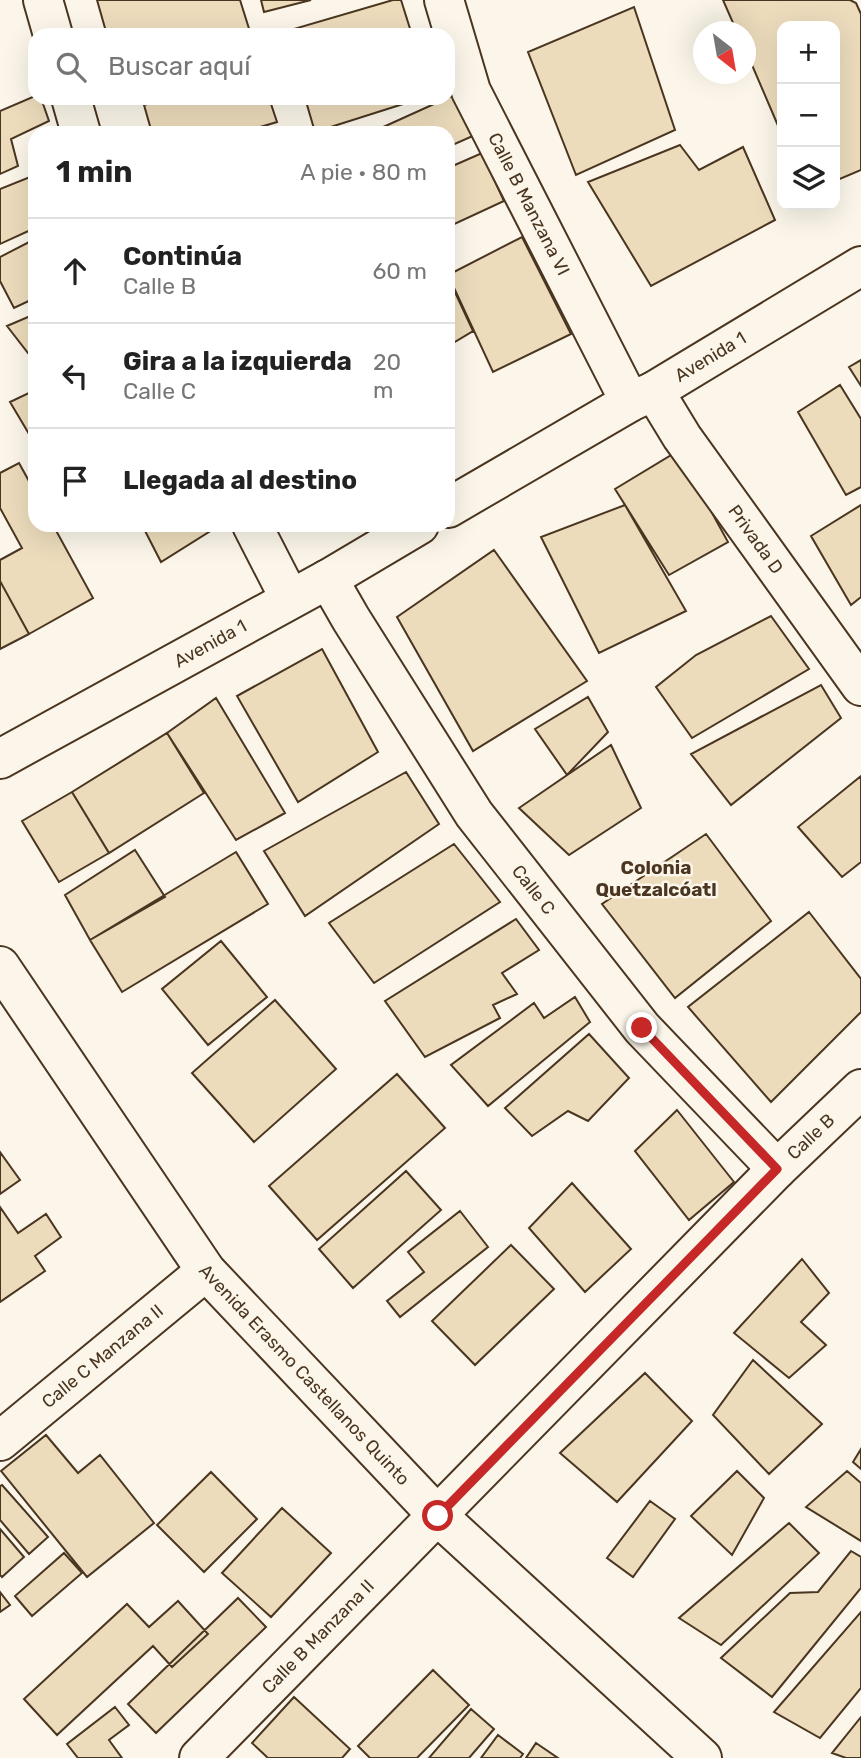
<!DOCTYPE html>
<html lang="es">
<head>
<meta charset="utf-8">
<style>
  body { margin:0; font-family:Rubik,sans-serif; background:#f2f2f2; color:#222 }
  .controls { position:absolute; right:21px; top:21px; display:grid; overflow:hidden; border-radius:14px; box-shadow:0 7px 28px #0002 }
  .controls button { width:63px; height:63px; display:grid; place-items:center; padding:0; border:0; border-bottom:2px solid #e0e0e0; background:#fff; color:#222; font:35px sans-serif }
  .compass { position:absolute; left:693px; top:21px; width:63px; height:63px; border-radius:50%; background:#fff; box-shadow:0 7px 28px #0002; rotate:149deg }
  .stop { position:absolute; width:21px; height:21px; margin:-16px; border:5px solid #c62828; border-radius:50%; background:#fff }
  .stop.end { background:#c62828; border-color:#fff; box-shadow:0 2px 7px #0008 }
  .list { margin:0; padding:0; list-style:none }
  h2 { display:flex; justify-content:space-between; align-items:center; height:91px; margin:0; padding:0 28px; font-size:30px }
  h2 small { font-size:23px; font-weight:400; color:#767676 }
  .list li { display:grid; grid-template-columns:46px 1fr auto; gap:21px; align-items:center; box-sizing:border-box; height:105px; padding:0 28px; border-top:2px solid #e0e0e0 }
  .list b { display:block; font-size:26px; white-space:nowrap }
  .list p { margin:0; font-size:23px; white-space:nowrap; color:#767676 }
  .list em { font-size:23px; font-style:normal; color:#767676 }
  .icon { flex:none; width:38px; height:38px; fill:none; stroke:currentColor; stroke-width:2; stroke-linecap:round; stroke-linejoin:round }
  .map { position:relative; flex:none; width:861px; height:1758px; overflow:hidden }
  .search { position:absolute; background:#fff; box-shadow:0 7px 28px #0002; left:28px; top:28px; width:427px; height:77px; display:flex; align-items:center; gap:18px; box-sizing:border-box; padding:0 24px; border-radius:21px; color:#767676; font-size:26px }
  .panel { position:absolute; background:#fff; box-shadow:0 7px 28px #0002; left:28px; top:126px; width:427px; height:406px; border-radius:21px }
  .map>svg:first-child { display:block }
  .building { fill:#ecdcbc; stroke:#4a3520; stroke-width:2 }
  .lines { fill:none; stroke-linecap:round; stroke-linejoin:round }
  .minor-casing { stroke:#4a3520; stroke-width:42 }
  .minor { stroke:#fbf6e9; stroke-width:38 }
  .route { stroke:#c62828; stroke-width:9 }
  .labels { text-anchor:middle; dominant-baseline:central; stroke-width:5; stroke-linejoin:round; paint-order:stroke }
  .street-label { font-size:18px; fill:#4a3520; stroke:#fbf6e9 }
  .neighbourhood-label { font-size:19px; font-weight:bold; fill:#4a3520; stroke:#fbf6e9 }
</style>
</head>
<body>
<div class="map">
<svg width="861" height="1758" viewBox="0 0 861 1758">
  <rect width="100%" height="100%" fill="#fbf6e9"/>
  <path class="building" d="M 97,0 L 240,0 L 251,35 L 107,35 Z
    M 261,0 L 311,0 L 264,12 Z
    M 393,0 L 401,0 L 412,35 L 281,35 L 280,33 Z
    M 723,0 L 850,0 L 856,3 L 861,14 L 861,170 L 835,181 L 835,26 L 782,26 L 782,135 L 746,51 L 746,32 L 737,32 Z
    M 634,7 L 675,130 L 576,175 L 528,52 Z
    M 456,94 L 475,135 L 448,147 L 448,133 L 370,133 Z
    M 35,96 L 35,98 L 41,98 L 49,121 L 11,139 L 18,166 L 0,174 L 0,111 Z
    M 169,98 L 269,98 L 277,122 L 240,133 L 152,133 L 144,105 Z
    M 305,98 L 422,98 L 315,132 Z
    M 680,145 L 699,170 L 743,147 L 775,220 L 651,286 L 588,182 Z
    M 482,153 L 504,201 L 448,227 L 448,168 Z
    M 35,175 L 35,228 L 0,244 L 0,189 Z
    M 522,237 L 571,334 L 493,372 L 448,275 Z
    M 35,239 L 35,298 L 14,308 L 0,281 L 0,257 Z
    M 448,277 L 473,331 L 448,346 Z
    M 35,314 L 35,362 L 7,326 Z
    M 861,360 L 861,386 L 849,367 Z
    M 840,385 L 861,419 L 861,487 L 846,495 L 798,412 Z
    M 35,390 L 35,444 L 10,402 Z
    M 678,451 L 728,542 L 669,575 L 615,489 Z
    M 19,463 L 35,492 L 35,525 L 53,525 L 93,598 L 29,634 L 0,581 L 0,560 L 22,548 L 0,508 L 0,473 Z
    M 625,505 L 686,611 L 599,653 L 541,537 Z
    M 861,505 L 861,597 L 851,605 L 811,536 Z
    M 142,525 L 220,525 L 161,562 Z
    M 494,550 L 587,681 L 473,751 L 397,617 Z
    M 0,581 L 29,634 L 0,649 Z
    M 771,616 L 809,669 L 692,738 L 656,687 L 696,655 Z
    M 322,649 L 378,752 L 298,802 L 237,696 Z
    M 821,685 L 841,718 L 731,805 L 691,754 Z
    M 588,697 L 608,732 L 567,775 L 535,729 Z
    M 216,698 L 285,813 L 236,840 L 167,733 Z
    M 167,733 L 204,793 L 109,853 L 72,792 Z
    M 611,745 L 641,808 L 569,855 L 519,808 Z
    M 406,772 L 439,824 L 305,916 L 264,851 Z
    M 861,776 L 861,862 L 842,877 L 798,827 Z
    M 72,792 L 109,853 L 59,882 L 22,821 Z
    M 706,834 L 771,921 L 675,998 L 602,904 Z
    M 454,844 L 500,902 L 374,983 L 329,923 Z
    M 135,850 L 165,897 L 90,940 L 65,895 Z
    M 236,852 L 268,904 L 122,992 L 90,940 Z
    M 809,912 L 861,979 L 861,1012 L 771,1102 L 688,1007 Z
    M 516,919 L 539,950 L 502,973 L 517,994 L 493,1005 L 500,1018 L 425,1057 L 385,1001 Z
    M 221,941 L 267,997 L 208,1045 L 162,989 Z
    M 575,997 L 590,1022 L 488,1106 L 451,1065 L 534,1003 L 544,1018 Z
    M 275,1000 L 336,1069 L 254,1142 L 192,1073 Z
    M 589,1034 L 629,1078 L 588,1121 L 568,1111 L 532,1136 L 505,1108 Z
    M 397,1074 L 445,1128 L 317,1240 L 269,1186 Z
    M 677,1110 L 734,1182 L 689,1220 L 635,1151 Z
    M 0,1152 L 20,1180 L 0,1194 Z
    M 406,1171 L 441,1210 L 353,1288 L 319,1249 Z
    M 572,1183 L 631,1249 L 585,1292 L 529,1228 Z
    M 0,1207 L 18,1233 L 46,1214 L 61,1237 L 35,1256 L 45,1271 L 0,1302 Z
    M 460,1211 L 488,1247 L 400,1317 L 387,1301 L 424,1272 L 408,1252 Z
    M 511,1245 L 554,1289 L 475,1365 L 432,1321 Z
    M 802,1259 L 829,1293 L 801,1322 L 826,1345 L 789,1378 L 734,1333 Z
    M 753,1360 L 822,1424 L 769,1474 L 713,1415 Z
    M 645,1373 L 692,1421 L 617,1502 L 560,1453 Z
    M 46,1435 L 78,1473 L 100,1455 L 154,1523 L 87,1577 L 1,1471 Z
    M 861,1449 L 861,1469 L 853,1462 Z
    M 737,1471 L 764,1498 L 732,1555 L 691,1516 Z
    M 847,1471 L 861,1483 L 861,1541 L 806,1507 Z
    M 211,1472 L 257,1519 L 204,1572 L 157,1525 Z
    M 2,1485 L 48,1537 L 29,1554 L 0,1520 L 0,1486 Z
    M 650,1501 L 675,1519 L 633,1577 L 607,1558 Z
    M 282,1508 L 331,1553 L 271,1617 L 222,1573 Z
    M 789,1523 L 819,1553 L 721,1645 L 679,1618 Z
    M 0,1529 L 24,1557 L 2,1577 L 0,1575 Z
    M 851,1551 L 861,1557 L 861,1588 L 772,1697 L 721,1658 L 790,1593 L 818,1592 Z
    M 64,1553 L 82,1573 L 32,1616 L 15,1596 Z
    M 0,1592 L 10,1605 L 0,1612 Z
    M 238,1598 L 266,1627 L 156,1733 L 128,1704 Z
    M 178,1601 L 208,1634 L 172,1667 L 153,1646 L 57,1735 L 24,1699 L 127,1604 L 149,1627 Z
    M 861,1612 L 861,1688 L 820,1738 L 774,1712 Z
    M 433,1670 L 469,1705 L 417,1758 L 370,1758 L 358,1746 Z
    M 294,1697 L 350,1749 L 342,1758 L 268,1758 L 252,1743 Z
    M 115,1707 L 129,1725 L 109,1740 L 122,1758 L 78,1758 L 67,1744 Z
    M 471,1709 L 494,1729 L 469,1758 L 429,1758 Z
    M 861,1717 L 861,1758 L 846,1758 L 832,1753 Z
    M 498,1735 L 523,1754 L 520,1758 L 481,1758 Z
    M 536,1743 L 558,1758 L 526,1758 Z"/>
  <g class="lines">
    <g class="minor-casing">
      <g id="minor">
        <path d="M 43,0 L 53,35"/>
        <path id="s1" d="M 444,0 L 471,91 L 630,402"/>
        <path d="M 71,98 L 81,133"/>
        <path id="s2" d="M 654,391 L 682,437 L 861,686"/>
        <path id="s3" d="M 448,508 L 630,402 L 654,391 L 861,266"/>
        <path d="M 252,525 L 290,599"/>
        <path id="s4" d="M 328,579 L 351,619 L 474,814 L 642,1028 L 777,1169"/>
        <path id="s5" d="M 0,759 L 328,579 L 419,525"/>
        <path id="s6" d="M 0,966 L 206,1271 L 438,1516 L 702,1758"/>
        <path id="s7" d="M 0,1441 L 206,1271"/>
        <path id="s8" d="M 199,1758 L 777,1169 L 861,1089"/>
      </g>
    </g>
    <use href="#minor" class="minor"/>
  </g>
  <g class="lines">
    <path class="route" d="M 438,1516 L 777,1169 L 642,1028"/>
  </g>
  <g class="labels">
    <g class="street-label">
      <text stroke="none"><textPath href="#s1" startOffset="222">Calle B Manzana VI</textPath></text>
      <text stroke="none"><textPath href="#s3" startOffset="303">Avenida 1</textPath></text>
      <text stroke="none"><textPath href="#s2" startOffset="180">Privada D</textPath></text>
      <text stroke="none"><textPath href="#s5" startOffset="240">Avenida 1</textPath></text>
      <text stroke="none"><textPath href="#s4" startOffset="373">Calle C</textPath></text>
      <text stroke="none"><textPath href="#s8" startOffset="872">Calle B</textPath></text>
      <text stroke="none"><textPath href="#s7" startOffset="133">Calle C Manzana II</textPath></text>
      <text stroke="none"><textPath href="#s6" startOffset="511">Avenida Erasmo Castellanos Quinto</textPath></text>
      <text stroke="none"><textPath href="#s8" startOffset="170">Calle B Manzana II</textPath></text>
    </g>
    <g class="neighbourhood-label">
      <text x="656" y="867">Colonia<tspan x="656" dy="22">Quetzalcóatl</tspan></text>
    </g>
  </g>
</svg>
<div class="controls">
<button>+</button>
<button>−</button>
<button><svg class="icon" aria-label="layers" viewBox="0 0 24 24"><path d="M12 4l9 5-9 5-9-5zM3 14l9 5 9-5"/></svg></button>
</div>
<svg class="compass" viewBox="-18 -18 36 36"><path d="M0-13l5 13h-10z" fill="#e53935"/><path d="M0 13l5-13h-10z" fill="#767676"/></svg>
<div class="stop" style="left:438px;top:1516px"></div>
<div class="stop end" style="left:642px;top:1028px"></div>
<div class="search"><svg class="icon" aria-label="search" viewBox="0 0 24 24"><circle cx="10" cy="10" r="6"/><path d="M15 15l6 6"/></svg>Buscar aquí</div>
<section class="panel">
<h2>1 min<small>A pie · 80 m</small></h2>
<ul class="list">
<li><svg class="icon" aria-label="ahead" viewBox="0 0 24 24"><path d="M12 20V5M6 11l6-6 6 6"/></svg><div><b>Continúa</b><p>Calle B</p></div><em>60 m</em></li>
<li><svg class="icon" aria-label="left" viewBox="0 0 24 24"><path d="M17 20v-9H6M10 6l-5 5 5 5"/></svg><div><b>Gira a la izquierda</b><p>Calle C</p></div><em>20 m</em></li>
<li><svg class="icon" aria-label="arrive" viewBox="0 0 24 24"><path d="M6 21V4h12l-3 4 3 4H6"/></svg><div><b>Llegada al destino</b></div></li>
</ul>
</section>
</div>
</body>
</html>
